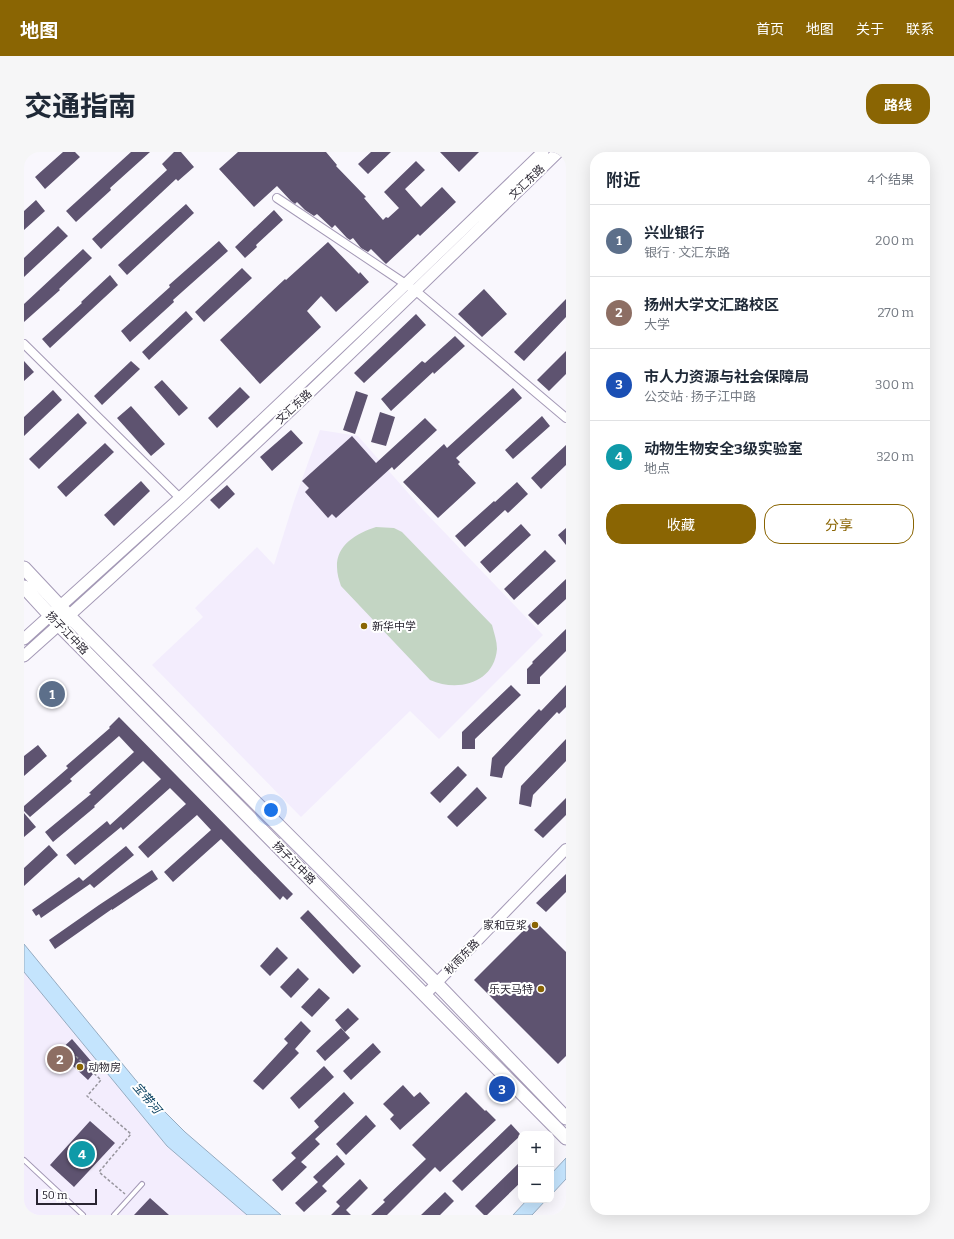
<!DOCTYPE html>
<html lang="zh">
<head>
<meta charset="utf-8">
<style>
  body { margin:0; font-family:Bitter,"Noto Sans SC",serif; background:#f6f6f7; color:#1f2937 }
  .controls { position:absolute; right:12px; bottom:12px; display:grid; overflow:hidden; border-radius:8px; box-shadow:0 4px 16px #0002 }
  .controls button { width:36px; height:36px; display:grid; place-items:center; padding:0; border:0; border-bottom:1px solid #e0e1e3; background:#fff; color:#1f2937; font:20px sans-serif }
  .scale { position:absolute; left:12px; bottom:10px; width:61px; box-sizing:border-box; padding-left:4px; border:2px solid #292531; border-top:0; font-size:11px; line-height:14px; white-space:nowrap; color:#292531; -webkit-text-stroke:3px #fff; paint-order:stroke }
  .you { position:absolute; left:247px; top:658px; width:14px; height:14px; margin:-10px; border:3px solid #fff; border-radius:50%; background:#1a73e8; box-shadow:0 0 0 6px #1a73e833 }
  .badge { display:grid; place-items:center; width:26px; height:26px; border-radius:50%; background:#8a6503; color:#fff; font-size:13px; font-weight:700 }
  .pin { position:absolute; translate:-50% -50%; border:2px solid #fff; box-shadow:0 1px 4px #0006 }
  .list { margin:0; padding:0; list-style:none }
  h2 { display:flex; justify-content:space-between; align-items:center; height:52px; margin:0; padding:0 16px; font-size:17px }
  h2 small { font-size:13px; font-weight:400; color:#747a83 }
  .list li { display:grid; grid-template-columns:26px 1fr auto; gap:12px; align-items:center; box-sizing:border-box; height:72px; padding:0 16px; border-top:1px solid #e0e1e3 }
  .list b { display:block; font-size:15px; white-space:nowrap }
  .list p { margin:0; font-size:13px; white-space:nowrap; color:#747a83 }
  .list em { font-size:13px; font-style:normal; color:#747a83 }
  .actions { display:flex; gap:8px; padding:12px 16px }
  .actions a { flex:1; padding:9px 0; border:1px solid #8a6503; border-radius:16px; text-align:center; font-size:14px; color:#8a6503 }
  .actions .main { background:#8a6503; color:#fff }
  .map { position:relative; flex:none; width:542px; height:1063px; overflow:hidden; border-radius:16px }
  header { display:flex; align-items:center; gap:24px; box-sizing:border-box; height:56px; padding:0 20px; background:#8a6503; color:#fff }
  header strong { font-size:19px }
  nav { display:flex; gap:22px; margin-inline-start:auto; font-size:14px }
  .intro { display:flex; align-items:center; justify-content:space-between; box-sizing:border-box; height:96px; padding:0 24px }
  h1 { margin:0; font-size:28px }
  .button { padding:10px 18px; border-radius:16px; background:#8a6503; color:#fff; font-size:14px; font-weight:700 }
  main { display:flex; gap:24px; padding:0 24px }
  aside { flex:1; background:#fff; border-radius:16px; box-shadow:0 4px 16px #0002 }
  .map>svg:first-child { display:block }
  .built { fill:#f3edfd }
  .green { fill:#c3d5c3 }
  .water { fill:#c4e4fd; stroke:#96abc0 }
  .building { fill:#5e5370 }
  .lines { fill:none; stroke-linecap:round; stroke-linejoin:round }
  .service-casing { stroke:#a499b6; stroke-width:6 }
  .minor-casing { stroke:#a499b6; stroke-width:10 }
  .tertiary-casing { stroke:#a499b6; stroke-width:12 }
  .secondary-casing { stroke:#a499b6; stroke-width:13 }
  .primary-casing { stroke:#a499b6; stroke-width:15 }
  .path { stroke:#98969e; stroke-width:1.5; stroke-dasharray:3 2; stroke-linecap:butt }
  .service { stroke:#fff; stroke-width:4 }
  .minor { stroke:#fff; stroke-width:8 }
  .tertiary { stroke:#fff; stroke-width:10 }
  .secondary { stroke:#fff; stroke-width:11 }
  .primary { stroke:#fff; stroke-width:13 }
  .poi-dot { fill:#8a6503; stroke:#fff; stroke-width:1.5 }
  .labels { text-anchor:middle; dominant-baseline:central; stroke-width:4; stroke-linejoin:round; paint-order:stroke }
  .street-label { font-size:11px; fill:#292531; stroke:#fff }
  .poi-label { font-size:11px; fill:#292531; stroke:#fff; text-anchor:start }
  .water-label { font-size:12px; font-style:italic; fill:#023b5c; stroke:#fff }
</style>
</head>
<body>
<header>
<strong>地图</strong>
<nav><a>首页</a><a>地图</a><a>关于</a><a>联系</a></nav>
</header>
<div class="intro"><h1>交通指南</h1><a class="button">路线</a></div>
<main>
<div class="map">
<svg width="542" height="1063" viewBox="0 0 542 1063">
  <rect width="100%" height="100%" fill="#f9f7fd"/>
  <path class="built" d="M 296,278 L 334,284 L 400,359 L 519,483 L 415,587 L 386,559 L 277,665 L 128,513 L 179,465 L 171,456 L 233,395 L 250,413 L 270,349 Z
    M 0,820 L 143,994 L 223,1063 L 0,1063 Z"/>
  <path class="green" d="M 352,375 L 370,376 L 378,380 L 468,473 C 470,481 473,489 473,497 C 470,532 433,540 406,528 L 317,434 C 315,428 313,422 313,415 C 312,393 333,381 352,375 Z"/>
  <path class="water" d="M 0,792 L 124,943 L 161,980 L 257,1063 L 223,1063 L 143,994 L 0,820 Z
    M 542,1006 L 542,1027 L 527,1043 L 527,1022 Z
    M 503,1048 L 522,1048 L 508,1063 L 489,1063 Z"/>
  <path class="building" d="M 39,0 L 51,0 L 56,5 L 21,37 L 11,25 Z
    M 107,0 L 126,0 L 86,36 L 87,38 L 52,70 L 42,59 Z
    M 150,0 L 157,0 L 170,15 L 154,29 L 152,27 L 77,97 L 68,87 L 143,18 L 138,12 Z
    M 214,0 L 302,0 L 313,13 L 312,14 L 342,45 L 340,46 L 359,68 L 362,65 L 364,66 L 375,56 L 360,40 L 392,9 L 401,18 L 381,37 L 397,55 L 418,35 L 432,50 L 396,84 L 394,82 L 362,112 L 347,97 L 344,100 L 337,96 L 329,86 L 326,88 L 323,86 L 311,73 L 308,76 L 293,62 L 290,64 L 281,58 L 273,50 L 271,52 L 267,49 L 253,34 L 230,55 L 195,17 Z
    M 347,0 L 367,0 L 344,22 L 334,12 Z
    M 416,0 L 455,0 L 435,20 Z
    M 12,48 L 21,59 L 0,78 L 0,59 Z
    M 162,52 L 170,61 L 103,123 L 94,113 Z
    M 250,58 L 259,68 L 232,93 L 233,95 L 221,106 L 211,95 Z
    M 34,74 L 44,84 L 0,125 L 0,106 Z
    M 195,89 L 204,99 L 149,148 L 150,150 L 106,190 L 97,179 L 146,135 L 145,133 Z
    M 304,90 L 335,122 L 336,120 L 345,130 L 312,160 L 297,144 L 283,159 L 297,175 L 236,232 L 196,188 L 261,127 L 262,128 Z
    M 59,97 L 68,106 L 35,137 L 36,138 L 0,170 L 0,152 Z
    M 218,116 L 228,126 L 180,170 L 171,160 Z
    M 86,123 L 94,133 L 26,196 L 18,187 L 58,151 L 57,150 Z
    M 460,137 L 483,162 L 458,185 L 434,162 Z
    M 542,147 L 542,165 L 500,209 L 490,200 Z
    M 162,159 L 169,167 L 125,208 L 118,200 Z
    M 392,162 L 402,173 L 340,231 L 330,221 Z
    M 431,184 L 441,194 L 410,222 L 409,220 L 367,259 L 357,247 L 398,209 L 401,211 Z
    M 542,199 L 542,222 L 525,239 L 513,228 Z
    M 0,209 L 10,220 L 0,229 Z
    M 107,209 L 116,217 L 78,253 L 70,244 Z
    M 138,228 L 164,256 L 155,264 L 130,235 Z
    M 216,235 L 226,245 L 193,276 L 184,266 Z
    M 489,236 L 498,246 L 432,306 L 436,310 L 434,312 L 452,331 L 414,366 L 379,330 L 420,292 L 423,296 Z
    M 29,238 L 38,248 L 0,284 L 0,265 Z
    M 332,239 L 344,243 L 331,282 L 319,278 Z
    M 107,254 L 141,292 L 127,304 L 93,266 Z
    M 356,260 L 371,265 L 362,294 L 347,290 Z
    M 54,261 L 63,271 L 15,317 L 5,307 Z
    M 518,264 L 526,274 L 489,307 L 481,298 Z
    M 401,266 L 413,278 L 370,318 L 368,315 L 312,366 L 308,362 L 304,366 L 281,340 L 285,336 L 278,329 L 328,284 L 352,311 Z
    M 267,278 L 279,291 L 248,319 L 236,305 Z
    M 81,291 L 90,300 L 42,345 L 33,335 Z
    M 542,293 L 542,313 L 517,337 L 507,326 Z
    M 117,329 L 126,339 L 90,374 L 80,363 Z
    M 493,330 L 504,342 L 484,361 L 481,358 L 441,395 L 431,384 L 470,349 L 471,350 Z
    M 203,333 L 211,342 L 195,357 L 186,348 Z
    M 497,372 L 507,383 L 466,421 L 456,410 Z
    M 542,376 L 542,393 L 534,383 Z
    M 521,398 L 532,409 L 490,448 L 480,437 Z
    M 542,427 L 542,447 L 514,473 L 504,463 Z
    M 542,477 L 542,499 L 516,525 L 516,532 L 503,532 L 503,517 L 509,511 L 508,510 Z
    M 487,533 L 497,543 L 451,587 L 451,597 L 438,597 L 438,580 Z
    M 542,533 L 542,555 L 535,562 L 533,560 L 481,615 L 478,626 L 466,624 L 468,606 L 515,557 L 517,559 Z
    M 95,565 L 269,742 L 263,748 L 259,744 L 256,748 L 197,687 L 149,730 L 140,720 L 187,678 L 173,663 L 124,706 L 114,695 L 162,652 L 146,636 L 99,678 L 97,675 L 51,713 L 42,703 L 83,669 L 86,673 L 137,627 L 119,609 L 70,654 L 71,655 L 29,690 L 21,680 L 67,642 L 65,641 L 110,600 L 95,584 L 46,627 L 48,629 L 6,665 L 0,659 L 0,654 L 44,616 L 42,614 L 86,576 L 85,575 Z
    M 542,587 L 542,609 L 509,643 L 507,655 L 495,652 L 497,634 Z
    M 14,593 L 23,604 L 0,624 L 0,604 Z
    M 434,614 L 443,623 L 416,651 L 406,641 Z
    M 453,635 L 463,646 L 433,675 L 423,665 Z
    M 542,646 L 542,663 L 519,686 L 510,678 Z
    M 0,661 L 12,675 L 0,685 Z
    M 25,693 L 34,703 L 0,734 L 0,716 Z
    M 102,694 L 110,703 L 70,736 L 66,732 L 17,766 L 15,762 L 12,764 L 8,758 L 55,725 L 59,729 Z
    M 128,718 L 134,727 L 88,758 L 88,757 L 31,797 L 25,788 L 75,753 Z
    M 542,722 L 542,740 L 522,760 L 512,751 Z
    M 284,758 L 337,814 L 329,822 L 276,766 Z
    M 510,768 L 542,800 L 542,904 L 534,912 L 450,828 Z
    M 253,795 L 264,806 L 246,824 L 236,814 Z
    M 274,816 L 285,827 L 267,846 L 256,835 Z
    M 295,836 L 306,846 L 288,865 L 277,855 Z
    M 324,856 L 335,867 L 321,880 L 311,868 Z
    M 277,869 L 287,879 L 271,897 L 275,901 L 239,938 L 229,929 L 264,891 L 260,887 Z
    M 317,876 L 326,886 L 301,909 L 292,899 Z
    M 48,887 L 73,916 L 68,921 L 69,922 L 64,928 L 34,900 Z
    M 349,891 L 357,900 L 327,928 L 319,919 Z
    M 300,914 L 310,925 L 275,957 L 266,946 Z
    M 379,933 L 390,945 L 396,940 L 406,951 L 376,978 L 366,967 L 370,963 L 359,952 Z
    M 320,940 L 330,951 L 291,987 L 296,992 L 277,1010 L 283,1015 L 258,1039 L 248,1028 L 272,1006 L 267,1001 L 295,975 L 290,969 Z
    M 442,940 L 461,959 L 462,958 L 472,968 L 416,1020 L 411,1015 L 363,1063 L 347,1063 L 361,1050 L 359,1048 L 402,1007 L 388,993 Z
    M 342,963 L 352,974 L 322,1003 L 312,992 Z
    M 66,969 L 91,991 L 50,1035 L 26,1013 Z
    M 487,972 L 497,983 L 438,1039 L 428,1029 Z
    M 313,1003 L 321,1012 L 298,1034 L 303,1039 L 280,1060 L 271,1051 L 294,1030 L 289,1025 Z
    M 497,1009 L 497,1030 L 463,1063 L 460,1063 L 451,1054 Z
    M 336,1027 L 344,1036 L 322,1058 L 327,1063 L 307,1063 L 316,1054 L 312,1050 Z
    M 421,1040 L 430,1049 L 416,1063 L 397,1063 Z
    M 126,1046 L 145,1063 L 110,1063 Z"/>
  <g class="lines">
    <g class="service-casing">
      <path id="service" d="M 0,1008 L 59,1063
        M 90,1063 L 118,1032"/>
    </g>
    <g class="minor-casing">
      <path id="minor" d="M 253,46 L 392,139 L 542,266
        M 0,192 L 156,346"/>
    </g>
    <g class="tertiary-casing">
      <path id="tertiary" d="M 401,843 L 542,697"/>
    </g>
    <g class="secondary-casing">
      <path id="secondary" d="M 0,487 L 156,346 L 382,132 L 519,0
        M 0,504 C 183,341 359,171 534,0"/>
    </g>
    <g class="primary-casing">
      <path id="primary" d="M 0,416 L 45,464 L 413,832 L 542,966
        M 0,435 L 35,473 L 542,986"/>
    </g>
    <path class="path" d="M 41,894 L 77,928 L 63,944 L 107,982 L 75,1020 L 101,1042"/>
    <use href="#service" class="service"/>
    <use href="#minor" class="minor"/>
    <use href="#tertiary" class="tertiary"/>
    <use href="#secondary" class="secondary"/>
    <use href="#primary" class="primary"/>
  </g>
  <g class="poi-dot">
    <circle cx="340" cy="474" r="4"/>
    <circle cx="511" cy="773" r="4"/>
    <circle cx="517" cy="837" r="4"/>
    <circle cx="56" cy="915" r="4"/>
  </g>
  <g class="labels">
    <g class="street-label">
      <text transform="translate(503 30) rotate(-44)">文汇东路</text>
      <text transform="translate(270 255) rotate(-43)">文汇东路</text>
      <text transform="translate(43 481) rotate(46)">扬子江中路</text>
      <text transform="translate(270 711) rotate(45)">扬子江中路</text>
      <text transform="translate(438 805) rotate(-46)">秋雨东路</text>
    </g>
    <g class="poi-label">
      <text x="348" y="474">新华中学</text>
      <text x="503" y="773" text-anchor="end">家和豆浆</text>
      <text x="509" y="837" text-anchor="end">乐天马特</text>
      <text x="64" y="915">动物房</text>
    </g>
    <g class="water-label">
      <text transform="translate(123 946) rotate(50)">宝带河</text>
    </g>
  </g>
</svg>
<div class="controls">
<button>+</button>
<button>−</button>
</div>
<div class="scale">50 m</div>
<div class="you"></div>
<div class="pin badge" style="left:28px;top:542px;background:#5c6f8a">1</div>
<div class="pin badge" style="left:36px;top:907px;background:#8d6e63">2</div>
<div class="pin badge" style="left:478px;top:937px;background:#1a4fb4">3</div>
<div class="pin badge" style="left:58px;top:1002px;background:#0f9aa8">4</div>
</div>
<aside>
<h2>附近<small>4个结果</small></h2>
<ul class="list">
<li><span class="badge" style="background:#5c6f8a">1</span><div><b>兴业银行</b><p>银行 · 文汇东路</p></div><em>200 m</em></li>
<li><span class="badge" style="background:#8d6e63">2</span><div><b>扬州大学文汇路校区</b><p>大学</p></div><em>270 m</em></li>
<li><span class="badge" style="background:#1a4fb4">3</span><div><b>市人力资源与社会保障局</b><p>公交站 · 扬子江中路</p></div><em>300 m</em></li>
<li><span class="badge" style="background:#0f9aa8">4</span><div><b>动物生物安全3级实验室</b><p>地点</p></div><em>320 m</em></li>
</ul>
<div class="actions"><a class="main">收藏</a><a>分享</a></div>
</aside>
</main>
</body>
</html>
